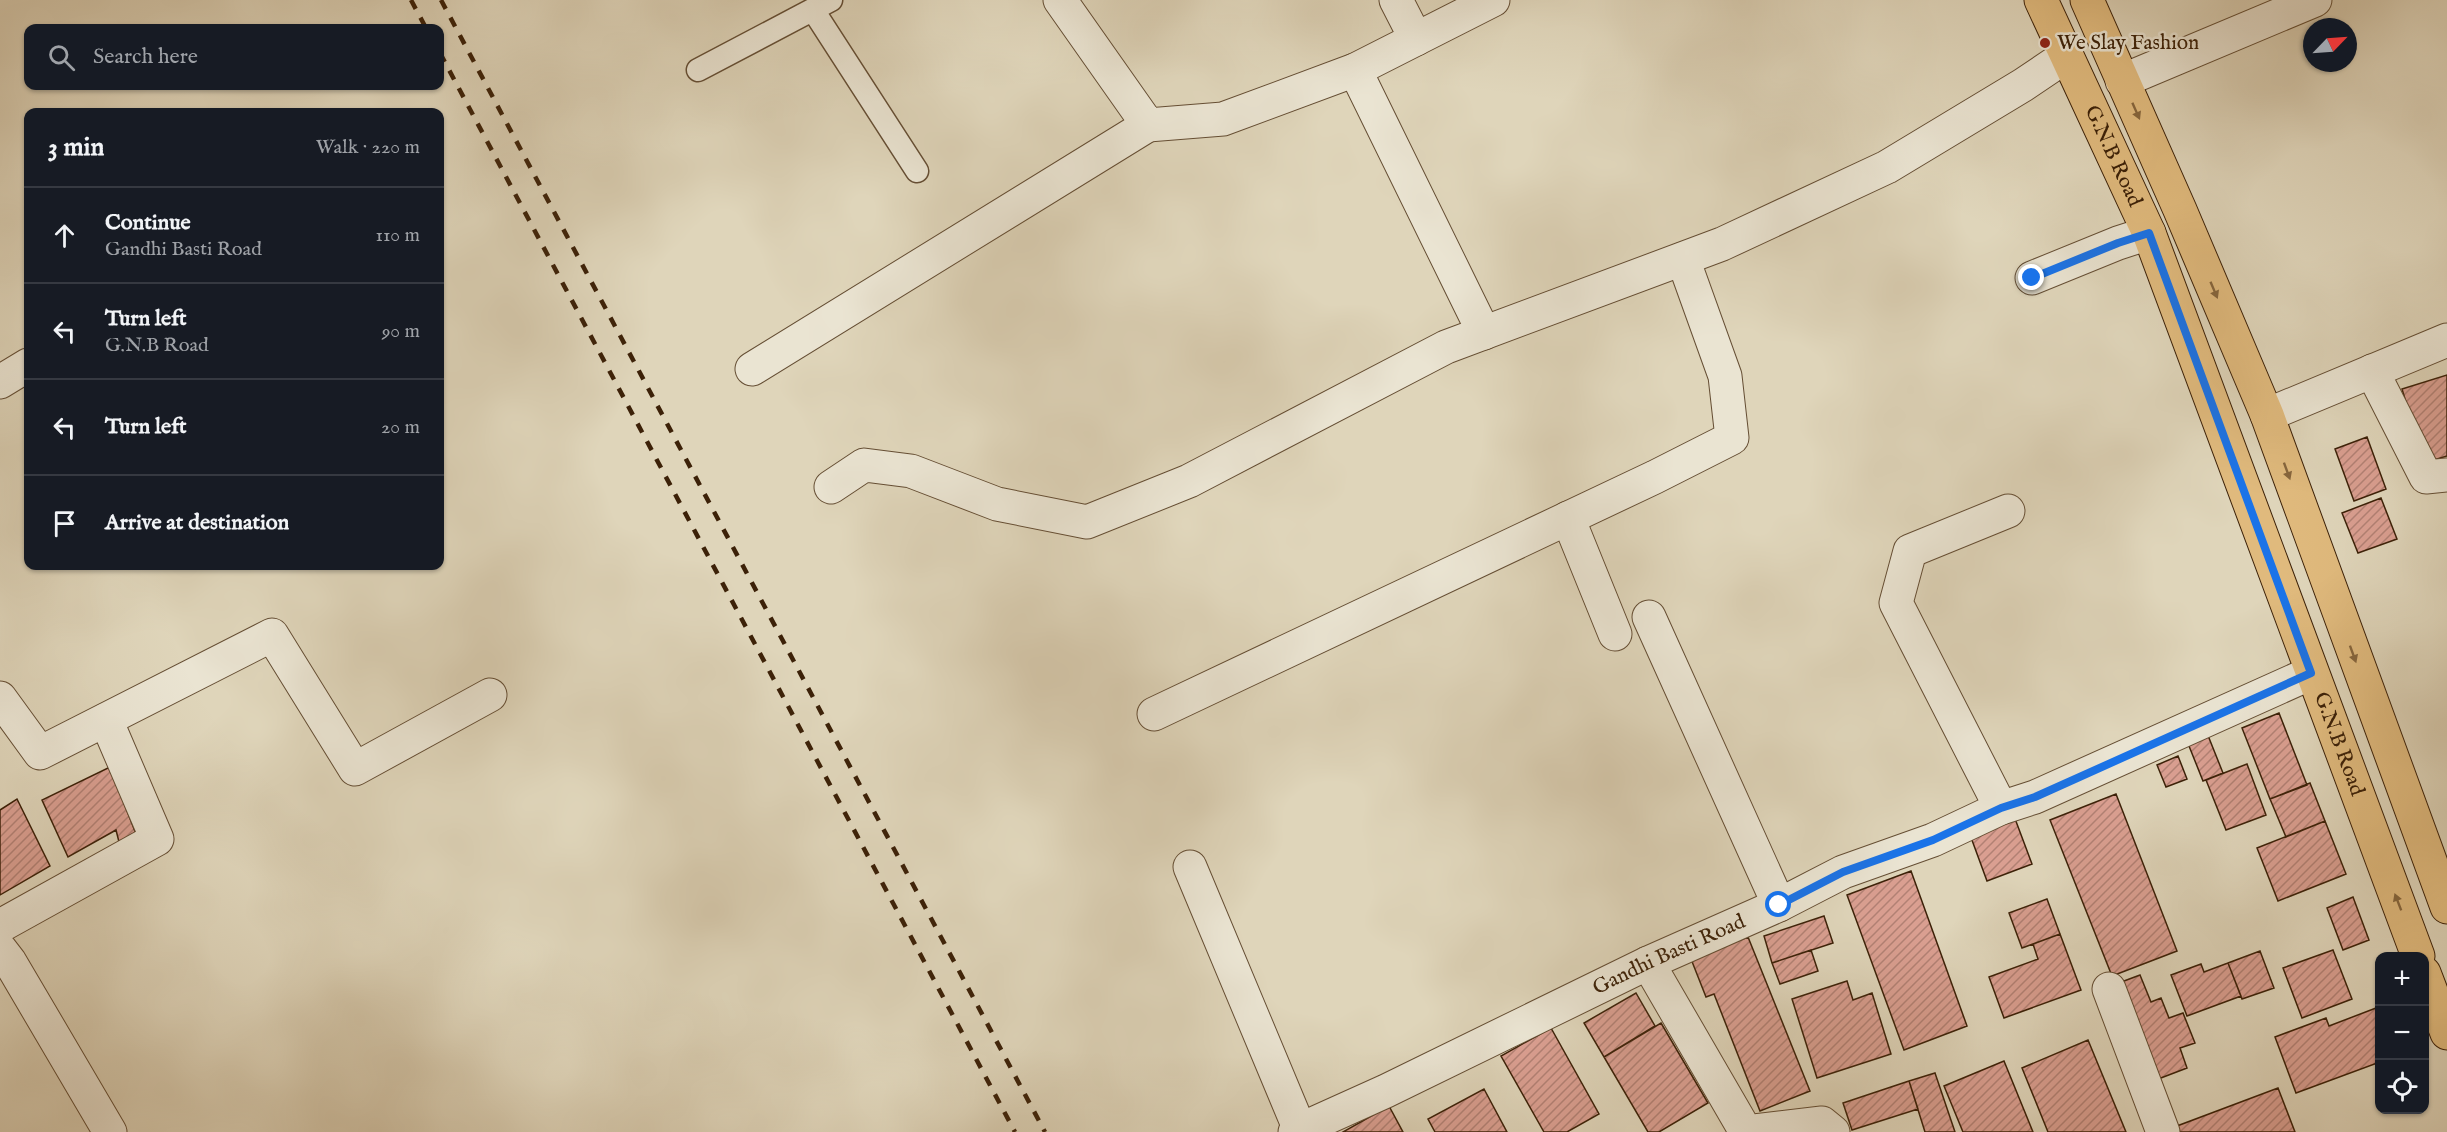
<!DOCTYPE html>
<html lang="en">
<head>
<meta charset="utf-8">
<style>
  body { margin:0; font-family:"IM FELL English",serif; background:#20242c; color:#f1f3f6 }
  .controls { position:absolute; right:18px; bottom:18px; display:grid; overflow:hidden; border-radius:12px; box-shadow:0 2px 4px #0004 }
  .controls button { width:54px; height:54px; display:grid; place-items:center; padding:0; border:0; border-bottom:2px solid #363941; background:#171b24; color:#f1f3f6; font:30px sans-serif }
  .compass { position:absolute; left:2303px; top:18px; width:54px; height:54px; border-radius:50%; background:#171b24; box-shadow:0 2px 4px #0004; rotate:65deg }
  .stop { position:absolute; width:18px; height:18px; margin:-14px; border:4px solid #1a73e8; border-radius:50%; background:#fff }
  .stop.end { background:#1a73e8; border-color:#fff; box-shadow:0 2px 6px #0008 }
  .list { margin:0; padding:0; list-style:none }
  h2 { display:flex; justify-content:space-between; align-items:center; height:78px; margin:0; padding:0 24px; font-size:26px }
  h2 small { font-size:20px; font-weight:400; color:#9ea1a6 }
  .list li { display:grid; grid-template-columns:39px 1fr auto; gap:18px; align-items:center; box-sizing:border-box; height:96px; padding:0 24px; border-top:2px solid #363941 }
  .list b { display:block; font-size:22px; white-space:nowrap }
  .list p { margin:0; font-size:20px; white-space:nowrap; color:#9ea1a6 }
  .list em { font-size:20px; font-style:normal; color:#9ea1a6 }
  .icon { flex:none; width:33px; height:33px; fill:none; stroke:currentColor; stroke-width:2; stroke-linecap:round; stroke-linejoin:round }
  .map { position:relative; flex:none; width:2447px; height:1132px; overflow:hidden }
  .search { position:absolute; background:#171b24; box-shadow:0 2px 4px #0004; left:24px; top:24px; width:420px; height:66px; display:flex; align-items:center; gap:15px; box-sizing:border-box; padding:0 21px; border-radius:12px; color:#9ea1a6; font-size:22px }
  .panel { position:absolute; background:#171b24; box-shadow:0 2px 4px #0004; left:24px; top:108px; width:420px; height:462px; border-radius:12px }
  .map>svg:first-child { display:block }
  .building { fill:url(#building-hatch); stroke:#3c2108; stroke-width:1.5 }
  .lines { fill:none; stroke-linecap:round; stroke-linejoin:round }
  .service-casing { stroke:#654e34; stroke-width:25 }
  .minor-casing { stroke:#654e34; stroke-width:35 }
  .primary-casing { stroke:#3c2108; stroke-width:35 }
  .service { stroke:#eae4d2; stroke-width:22 }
  .minor { stroke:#eae4d2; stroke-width:33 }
  .primary { stroke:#e0ba7d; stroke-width:33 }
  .rail { stroke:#3c2108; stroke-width:4.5; stroke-dasharray:10 10; stroke-linecap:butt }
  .oneway { fill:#86663d }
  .route { stroke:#1a73e8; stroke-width:8 }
  .poi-dot { fill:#8f2418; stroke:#eae4d2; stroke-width:2 }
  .labels { text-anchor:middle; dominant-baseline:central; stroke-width:5; stroke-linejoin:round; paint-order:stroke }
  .poi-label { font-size:21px; fill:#3c2108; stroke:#eae4d2; text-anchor:start }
  .street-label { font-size:21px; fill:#3c2108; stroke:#eae4d2 }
</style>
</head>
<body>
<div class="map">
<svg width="2447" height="1132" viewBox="0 0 2447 1132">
  <defs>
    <pattern id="building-hatch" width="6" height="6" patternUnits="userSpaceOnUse" patternTransform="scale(1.5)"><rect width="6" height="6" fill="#da9f91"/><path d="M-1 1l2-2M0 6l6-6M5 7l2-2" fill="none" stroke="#b28174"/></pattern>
  </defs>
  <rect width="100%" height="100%" fill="#dfd5ba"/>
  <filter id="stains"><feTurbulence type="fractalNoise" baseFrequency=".00333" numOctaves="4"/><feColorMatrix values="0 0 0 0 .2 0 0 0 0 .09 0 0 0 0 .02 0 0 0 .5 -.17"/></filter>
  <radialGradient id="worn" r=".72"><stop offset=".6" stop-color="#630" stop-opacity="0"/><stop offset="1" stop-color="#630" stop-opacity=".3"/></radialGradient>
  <path class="building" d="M 2447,375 L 2447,456 L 2424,463 L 2402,389 Z
    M 2367,437 L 2386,489 L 2354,501 L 2335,449 Z
    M 2381,498 L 2397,539 L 2358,553 L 2342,513 Z
    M 2279,713 L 2307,785 L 2270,799 L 2242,728 Z
    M 2207,733 L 2223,773 L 2203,781 L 2187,741 Z
    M 2178,756 L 2187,779 L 2166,787 L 2157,765 Z
    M 2247,764 L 2266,815 L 2226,830 L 2206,780 Z
    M 110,767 L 136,834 L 119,842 L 116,830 L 68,857 L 42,800 Z
    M 2310,783 L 2325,821 L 2286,837 L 2270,799 Z
    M 2116,794 L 2177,951 L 2112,976 L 2050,820 Z
    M 17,799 L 50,866 L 0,895 L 0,810 Z
    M 2014,816 L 2032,864 L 1987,881 L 1969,832 Z
    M 2325,821 L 2346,874 L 2278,901 L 2257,848 Z
    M 1911,871 L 1967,1026 L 1904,1050 L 1847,895 Z
    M 2353,897 L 2369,940 L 2343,950 L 2327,908 Z
    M 2047,899 L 2060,934 L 2022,948 L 2009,913 Z
    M 1824,916 L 1833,943 L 1772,963 L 1764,936 Z
    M 2060,934 L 2081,990 L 2004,1018 L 1989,977 L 2038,959 L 2033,944 Z
    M 1748,937 L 1810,1091 L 1760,1111 L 1714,994 L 1706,997 L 1691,959 Z
    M 1811,950 L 1818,971 L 1780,984 L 1772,963 Z
    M 2333,950 L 2352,999 L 2302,1018 L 2283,968 Z
    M 2260,951 L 2274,988 L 2242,999 L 2228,963 Z
    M 2228,963 L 2241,996 L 2187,1016 L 2171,975 L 2201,964 L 2204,972 Z
    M 2140,975 L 2151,1002 L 2161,998 L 2169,1018 L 2183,1013 L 2195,1043 L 2180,1048 L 2187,1068 L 2153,1081 L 2116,984 Z
    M 1847,981 L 1853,1000 L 1872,993 L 1891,1054 L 1817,1078 L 1792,999 Z
    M 1636,993 L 1655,1026 L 1604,1057 L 1584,1023 Z
    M 2376,1008 L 2380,1017 L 2380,1062 L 2296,1093 L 2275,1037 L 2326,1018 L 2329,1026 Z
    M 1661,1023 L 1708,1103 L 1659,1132 L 1648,1132 L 1604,1057 Z
    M 1551,1028 L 1599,1114 L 1567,1132 L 1544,1132 L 1501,1056 Z
    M 2088,1040 L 2126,1132 L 2048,1132 L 2022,1068 Z
    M 2004,1061 L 2033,1132 L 1963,1132 L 1944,1086 Z
    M 1935,1073 L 1955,1132 L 1925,1132 L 1909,1081 Z
    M 1909,1081 L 1918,1109 L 1852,1130 L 1843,1103 Z
    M 2278,1088 L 2295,1132 L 2180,1132 L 2177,1126 Z
    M 1484,1089 L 1507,1132 L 1435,1132 L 1428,1119 Z
    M 1389,1106 L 1403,1132 L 1343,1132 Z"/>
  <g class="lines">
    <g class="service-casing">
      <path id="service" d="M 813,10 L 917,171
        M 698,70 L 831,0"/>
    </g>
    <g class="minor-casing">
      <g id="minor">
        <path d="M 1060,0 L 1148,125 L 1223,119 L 1355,70 L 1493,0"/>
        <path d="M 1396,0 L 1416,39"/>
        <path d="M 1355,70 L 1484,333"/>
        <path d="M 2122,81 L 2315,0"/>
        <path d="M 2032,278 L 2118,243 L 2149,233"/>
        <path d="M 752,369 L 1148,125"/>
        <path d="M 2372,371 L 2426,477 L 2447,475"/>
        <path d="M 0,382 L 28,365"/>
        <path d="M 2267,415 L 2447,340"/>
        <path d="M 831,487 L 864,465 L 911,471 L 997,504 L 1087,522 L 1189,481 L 1446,347 L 1722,244 L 1887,167 L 2023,85 L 2066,56"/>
        <path d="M 1568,518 L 1615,634"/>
        <path d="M 1649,617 L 1779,905"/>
        <path d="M 0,698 L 40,753 L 272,635 L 355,769 L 490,695"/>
        <path d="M 1154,714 L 1655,477 L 1732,438 L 1725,376 L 1683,259"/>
        <path d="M 2001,808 L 1896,603 L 1910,551 L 2008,511"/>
        <path d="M 1190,867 L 1300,1130"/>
        <path d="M 0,926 L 157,839 L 106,720"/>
        <path d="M 0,949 L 10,962 L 110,1132"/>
        <path d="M 1648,963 L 1746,1132 L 1822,1123 L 1833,1132"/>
        <path d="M 2109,989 L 2163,1132"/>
        <path id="s1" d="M 1295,1132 L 1386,1091 L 1648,963 L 1779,905 L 1843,872 L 1933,840 L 2001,808 L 2035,797 L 2311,673"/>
      </g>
    </g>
    <g class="primary-casing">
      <g id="primary">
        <path id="s2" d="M 2041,0 L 2149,233 L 2418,956"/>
        <path d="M 2087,0 L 2180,210 L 2267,415 L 2447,907"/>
        <path d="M 2424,973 L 2447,1033"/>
      </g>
    </g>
    <use href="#service" class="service"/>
    <use href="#minor" class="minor"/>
    <use href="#primary" class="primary"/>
    <path class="rail" d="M 411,0 L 426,28
      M 441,0 L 1045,1132
      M 440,53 L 1015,1132"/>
  </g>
  <defs><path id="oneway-solid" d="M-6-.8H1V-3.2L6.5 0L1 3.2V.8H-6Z" transform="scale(1.5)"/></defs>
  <g class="oneway">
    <use href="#oneway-solid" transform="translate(2136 111) rotate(66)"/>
    <use href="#oneway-solid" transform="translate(2214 290) rotate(67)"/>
    <use href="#oneway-solid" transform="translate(2287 471) rotate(70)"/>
    <use href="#oneway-solid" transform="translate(2353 654) rotate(70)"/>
    <use href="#oneway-solid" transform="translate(2398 902) rotate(-111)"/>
  </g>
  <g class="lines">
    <path class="route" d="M 1779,905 L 1843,872 L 1933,840 L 2001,808 L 2035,797 L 2311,673 L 2149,233 L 2118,243 L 2032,278"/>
  </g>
  <circle class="poi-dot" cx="2045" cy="43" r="6"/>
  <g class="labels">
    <g class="poi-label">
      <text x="2057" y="43">We Slay Fashion</text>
    </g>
    <g class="street-label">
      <text stroke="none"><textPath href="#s2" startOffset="172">G.N.B Road</textPath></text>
      <text stroke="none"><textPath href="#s2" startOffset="802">G.N.B Road</textPath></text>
      <text stroke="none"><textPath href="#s1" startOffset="414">Gandhi Basti Road</textPath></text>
    </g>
  </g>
  <rect width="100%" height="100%" filter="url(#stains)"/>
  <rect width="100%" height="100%" fill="url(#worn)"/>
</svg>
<div class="controls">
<button>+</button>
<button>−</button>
<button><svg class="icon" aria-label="locate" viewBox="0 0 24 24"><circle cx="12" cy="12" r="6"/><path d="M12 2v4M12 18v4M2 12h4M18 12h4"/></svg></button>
</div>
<svg class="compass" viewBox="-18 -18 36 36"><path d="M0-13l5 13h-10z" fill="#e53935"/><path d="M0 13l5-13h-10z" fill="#9ea1a6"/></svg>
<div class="stop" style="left:1779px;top:905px"></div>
<div class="stop end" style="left:2032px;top:278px"></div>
<div class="search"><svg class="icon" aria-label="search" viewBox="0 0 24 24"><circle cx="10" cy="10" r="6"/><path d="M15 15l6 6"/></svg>Search here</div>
<section class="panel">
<h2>3 min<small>Walk · 220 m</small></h2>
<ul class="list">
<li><svg class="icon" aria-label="ahead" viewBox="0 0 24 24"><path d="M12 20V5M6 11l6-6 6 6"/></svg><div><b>Continue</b><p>Gandhi Basti Road</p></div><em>110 m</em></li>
<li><svg class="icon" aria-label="left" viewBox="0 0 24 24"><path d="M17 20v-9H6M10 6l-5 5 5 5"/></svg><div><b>Turn left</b><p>G.N.B Road</p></div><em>90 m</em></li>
<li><svg class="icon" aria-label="left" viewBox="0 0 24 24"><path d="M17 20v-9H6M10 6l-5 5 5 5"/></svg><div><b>Turn left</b></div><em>20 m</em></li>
<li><svg class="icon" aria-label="arrive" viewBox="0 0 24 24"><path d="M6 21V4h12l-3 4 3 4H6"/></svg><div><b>Arrive at destination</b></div></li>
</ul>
</section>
</div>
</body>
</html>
